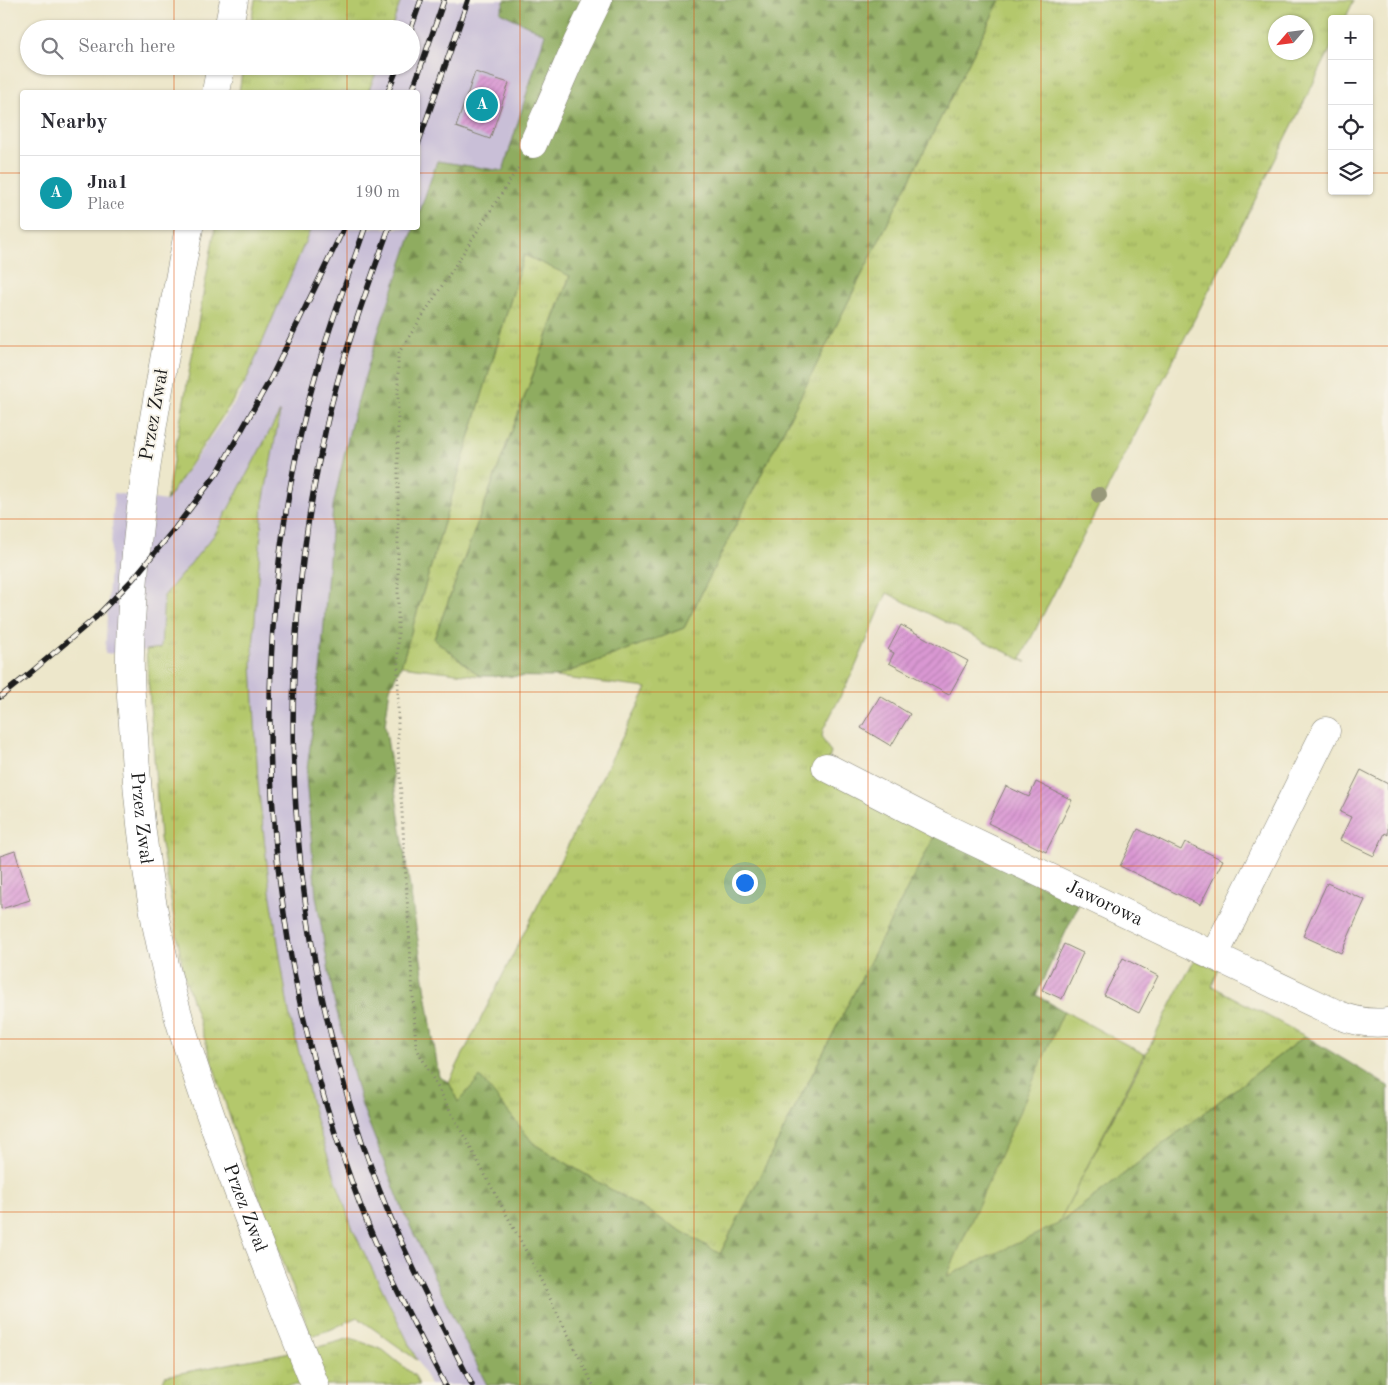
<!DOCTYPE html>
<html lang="en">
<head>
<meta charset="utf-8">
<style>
  body { margin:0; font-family:"Old Standard TT",serif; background:#f2f2f3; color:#2b2b33 }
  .controls { position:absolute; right:15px; top:15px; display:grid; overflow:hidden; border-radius:5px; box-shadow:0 1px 4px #0004 }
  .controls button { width:45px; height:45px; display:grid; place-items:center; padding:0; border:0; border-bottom:1px solid #e1e1e2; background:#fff; color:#2b2b33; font:25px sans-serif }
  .compass { position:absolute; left:1268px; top:15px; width:45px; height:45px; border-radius:50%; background:#fff; box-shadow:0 1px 4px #0004; rotate:242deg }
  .you { position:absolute; left:744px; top:882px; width:18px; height:18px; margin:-12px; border:4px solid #fff; border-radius:50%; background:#1a73e8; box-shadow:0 0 0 8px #1a73e833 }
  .badge { display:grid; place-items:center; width:32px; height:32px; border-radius:50%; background:#0b8043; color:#fff; font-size:16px; font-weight:700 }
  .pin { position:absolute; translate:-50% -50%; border:2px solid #fff; box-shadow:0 1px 5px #0006 }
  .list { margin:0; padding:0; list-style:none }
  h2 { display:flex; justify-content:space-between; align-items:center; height:65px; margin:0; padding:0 20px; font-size:21px }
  h2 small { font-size:16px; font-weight:400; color:#7c7c81 }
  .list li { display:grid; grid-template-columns:32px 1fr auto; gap:15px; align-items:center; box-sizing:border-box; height:75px; padding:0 20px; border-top:1px solid #e1e1e2 }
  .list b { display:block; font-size:19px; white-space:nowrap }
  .list p { margin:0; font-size:16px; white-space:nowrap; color:#7c7c81 }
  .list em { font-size:16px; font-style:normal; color:#7c7c81 }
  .icon { flex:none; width:28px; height:28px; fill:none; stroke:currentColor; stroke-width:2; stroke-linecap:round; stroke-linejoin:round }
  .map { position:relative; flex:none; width:1388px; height:1385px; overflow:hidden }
  .search { position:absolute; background:#fff; box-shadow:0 1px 4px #0004; left:20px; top:20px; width:400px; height:55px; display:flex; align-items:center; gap:12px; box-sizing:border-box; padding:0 18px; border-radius:28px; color:#7c7c81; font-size:19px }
  .panel { position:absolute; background:#fff; box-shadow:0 1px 4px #0004; left:20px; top:90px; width:400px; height:140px; border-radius:5px }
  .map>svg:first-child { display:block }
  .railway { fill:#c9bfd7 }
  .grass { fill:url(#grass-tufts); stroke:#687244; fill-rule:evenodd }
  .forest { fill:url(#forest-firs); stroke:#56643e }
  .garden { fill:#b4c86c; stroke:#687244 }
  .building { fill:url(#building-hatch) }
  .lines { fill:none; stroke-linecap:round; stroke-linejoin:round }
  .minor-casing { stroke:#848274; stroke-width:29 }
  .path { stroke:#848274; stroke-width:3; stroke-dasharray:1 4; stroke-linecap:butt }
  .minor { stroke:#fff; stroke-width:28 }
  .rail-casing { stroke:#1c1c1c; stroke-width:5.5 }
  .rail { stroke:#f7f3e8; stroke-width:4; stroke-dasharray:11; stroke-linecap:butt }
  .tree { fill:#97987a }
  .grid { fill:none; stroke:#de560d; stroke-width:1; stroke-opacity:0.55 }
  .labels { text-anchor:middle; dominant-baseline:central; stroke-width:4; stroke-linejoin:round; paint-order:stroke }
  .street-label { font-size:19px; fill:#1c1c1c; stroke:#f7f3e8 }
</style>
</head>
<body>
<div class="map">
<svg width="1388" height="1385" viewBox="0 0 1388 1385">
  <defs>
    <pattern id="grass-tufts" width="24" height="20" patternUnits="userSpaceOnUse" patternTransform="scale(1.25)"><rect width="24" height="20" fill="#b4c86c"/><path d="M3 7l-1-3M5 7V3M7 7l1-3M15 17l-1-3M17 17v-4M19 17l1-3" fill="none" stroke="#9aab5d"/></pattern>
    <pattern id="forest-firs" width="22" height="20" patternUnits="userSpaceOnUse" patternTransform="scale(1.25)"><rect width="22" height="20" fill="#8fac60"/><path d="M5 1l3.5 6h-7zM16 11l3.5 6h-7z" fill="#748b4e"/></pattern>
    <pattern id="building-hatch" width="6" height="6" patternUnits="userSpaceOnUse" patternTransform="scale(1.25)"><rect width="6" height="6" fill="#da98d3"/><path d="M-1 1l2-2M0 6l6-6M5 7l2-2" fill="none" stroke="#ba82b5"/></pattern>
  </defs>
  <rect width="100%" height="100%" fill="#f7f3e8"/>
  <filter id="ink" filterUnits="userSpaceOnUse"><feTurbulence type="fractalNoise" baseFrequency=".02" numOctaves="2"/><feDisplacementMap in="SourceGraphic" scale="10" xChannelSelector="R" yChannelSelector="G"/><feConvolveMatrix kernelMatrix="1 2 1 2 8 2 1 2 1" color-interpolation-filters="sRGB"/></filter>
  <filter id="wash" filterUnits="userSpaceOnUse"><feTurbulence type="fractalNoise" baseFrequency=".0096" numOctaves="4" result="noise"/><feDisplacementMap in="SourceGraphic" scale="20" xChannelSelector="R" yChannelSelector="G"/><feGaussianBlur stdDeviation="1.12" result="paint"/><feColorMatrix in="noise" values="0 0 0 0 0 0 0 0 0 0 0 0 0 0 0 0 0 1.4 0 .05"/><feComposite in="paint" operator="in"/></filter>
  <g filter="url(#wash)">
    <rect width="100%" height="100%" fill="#ede7cb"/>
    <path class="railway" d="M 401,0 L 505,0 L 500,12 L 545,34 L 503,171 L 437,161 L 418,217 L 418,92 L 368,92 L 379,66 L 411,66 L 411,29 L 391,29 Z
      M 311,228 L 414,228 L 378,333 L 352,420 L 306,777 L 316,896 L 334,1001 L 362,1106 L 463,1338 L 487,1385 L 430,1385 L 353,1230 L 317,1124 L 289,1013 L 270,891 L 258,783 L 252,663 L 263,504 L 279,414 L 215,534 L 164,596 L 161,649 L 105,654 L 114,493 L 166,501 L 240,395 Z"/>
    <path class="grass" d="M 255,0 L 401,0 L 391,29 L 250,29 Z
      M 1000,0 L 1354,0 L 1345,19 L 1332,19 L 1332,46 L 1241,228 L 1021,658 L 1026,662 L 887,593 L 854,670 L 823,730 L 822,738 L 831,753 L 826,767 L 936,833 L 720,1254 L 534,1144 L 480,1078 L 458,1103 L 449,1082 L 647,688 L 555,677 L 684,628 ZM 1276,22 L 1306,22 L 1306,52 L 1276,52 Z
      M 243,66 L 379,66 L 368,92 L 239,92 Z
      M 215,228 L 311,228 L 246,381 L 166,501 Z
      M 524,255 L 570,275 L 434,639 L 480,676 L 401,666 Z
      M 280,412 L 263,504 L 252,663 L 258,783 L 270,891 L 289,1013 L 317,1124 L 353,1230 L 417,1360 L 357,1317 L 332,1329 L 311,1336 L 236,1136 L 184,975 L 160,838 L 146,650 L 161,648 L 164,596 L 215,534 Z
      M 1194,960 L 1219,969 L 1212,986 L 1305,1036 L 1058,1224 Z
      M 351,1338 L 383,1350 L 415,1376 L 419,1385 L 162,1385 L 165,1376 L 322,1346 Z"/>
    <path class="forest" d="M 505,0 L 1000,0 L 684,628 L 555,677 L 480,676 L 434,639 L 570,276 L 524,255 L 401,666 L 390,688 L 385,725 L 439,1077 L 449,1082 L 458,1102 L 480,1077 L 534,1144 L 720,1254 L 936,833 L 1079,904 L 1036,995 L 1064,1011 L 947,1276 L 1058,1224 L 1305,1036 L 1388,1086 L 1388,1385 L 487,1385 L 463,1338 L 404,1213 L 362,1106 L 334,1001 L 316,896 L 306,777 L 321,663 L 333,506 L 352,420 L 378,333 L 414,228 L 418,228 L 418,217 L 437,161 L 503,171 L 545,34 L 500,12 Z"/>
    <path class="garden" d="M 1064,1011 L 1144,1054 L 1058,1224 L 947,1276 Z"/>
    <g id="blocks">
      <path class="building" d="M 475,72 L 509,83 L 490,139 L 456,127 Z
        M 901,625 L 968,661 L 949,695 L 889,663 L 894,653 L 888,650 Z
        M 880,696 L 910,714 L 891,746 L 861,728 Z
        M 1361,770 L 1388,784 L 1388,835 L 1385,833 L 1374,856 L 1340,840 L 1351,817 L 1340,812 Z
        M 1036,782 L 1072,800 L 1046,852 L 988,823 L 1006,786 L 1029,797 Z
        M 1138,829 L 1181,850 L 1185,842 L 1223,860 L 1200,905 L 1120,866 Z
        M 15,851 L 30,900 L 1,909 L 0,856 Z
        M 1327,883 L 1365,900 L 1341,953 L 1303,936 Z
        M 1064,944 L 1083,953 L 1062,999 L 1042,990 Z
        M 1123,958 L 1158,976 L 1139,1013 L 1104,995 Z"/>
    </g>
  </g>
  <g filter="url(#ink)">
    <use href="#blocks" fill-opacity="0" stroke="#848274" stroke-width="1"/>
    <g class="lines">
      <g class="minor-casing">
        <g id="minor">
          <path d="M 228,29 L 234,0"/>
          <path d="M 216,92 L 221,66"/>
          <path d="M 533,144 L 577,43 L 598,0"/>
          <path id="s1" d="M 189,228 C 162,369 133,509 130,654 C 129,681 132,710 134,737 C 139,836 154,937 183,1032 C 220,1152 268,1268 315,1385"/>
          <path id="s2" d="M 826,767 L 941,826 L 1339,1015 C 1356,1022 1370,1024 1388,1022"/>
          <path d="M 1214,956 L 1326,731"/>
        </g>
      </g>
      <path class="path" d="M 518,168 L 398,354 L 398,745 L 416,1047 L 533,1264 L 593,1385"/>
      <use href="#minor" class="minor"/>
      <g class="rail-casing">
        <path id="rail" d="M 411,29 L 421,0
          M 388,92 L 398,66
          M 412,92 L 444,0
          M 418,144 L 468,0
          M 365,228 C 344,288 321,349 306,411 C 245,666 262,936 352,1183 C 377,1253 411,1319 445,1385
          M 389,228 C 366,292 342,356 327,423 C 269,679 285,943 379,1189 C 405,1256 439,1320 472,1385
          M 0,697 L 29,674 L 95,618 L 133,579 L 176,527 L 218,472 L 271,378 L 344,228"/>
      </g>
      <use href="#rail" class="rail"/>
    </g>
    <circle class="tree" cx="1099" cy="495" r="8"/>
  </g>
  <path class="grid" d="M 174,0 L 174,29M 347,0 L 347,29M 520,0 L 520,1385M 694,0 L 694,1385M 868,0 L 868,1385M 1041,0 L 1041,1385M 1215,0 L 1215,1385M 174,66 L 174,92M 347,66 L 347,92M 0,173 L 22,173M 418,173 L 1332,173M 1369,173 L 1388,173M 174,228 L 174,1385M 347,228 L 347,1385M 0,346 L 1388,346M 0,519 L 1388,519M 0,692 L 1388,692M 0,866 L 1388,866M 0,1039 L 1388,1039M 0,1212 L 1388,1212"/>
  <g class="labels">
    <g class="street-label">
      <text transform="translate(155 415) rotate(-80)">Przez Zwał</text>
      <text stroke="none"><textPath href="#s1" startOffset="595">Przez Zwał</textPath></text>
      <text stroke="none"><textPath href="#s2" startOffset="310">Jaworowa</textPath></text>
      <text stroke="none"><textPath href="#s1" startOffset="1000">Przez Zwał</textPath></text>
    </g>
  </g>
</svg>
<div class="controls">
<button>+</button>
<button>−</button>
<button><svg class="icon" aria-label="locate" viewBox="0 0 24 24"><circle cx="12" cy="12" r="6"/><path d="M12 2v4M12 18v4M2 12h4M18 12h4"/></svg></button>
<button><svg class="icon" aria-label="layers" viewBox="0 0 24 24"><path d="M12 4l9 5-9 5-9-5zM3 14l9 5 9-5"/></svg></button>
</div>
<svg class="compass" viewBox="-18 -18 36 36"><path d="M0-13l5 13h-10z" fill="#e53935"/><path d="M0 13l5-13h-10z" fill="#7c7c81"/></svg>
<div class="you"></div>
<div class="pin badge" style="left:482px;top:105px;background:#0f9aa8">A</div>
<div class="search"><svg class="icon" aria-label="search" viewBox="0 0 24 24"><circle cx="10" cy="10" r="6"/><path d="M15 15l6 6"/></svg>Search here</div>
<section class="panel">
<h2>Nearby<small></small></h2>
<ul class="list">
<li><span class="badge" style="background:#0f9aa8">A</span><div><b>Jna1</b><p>Place</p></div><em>190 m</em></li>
</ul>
</section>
</div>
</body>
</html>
